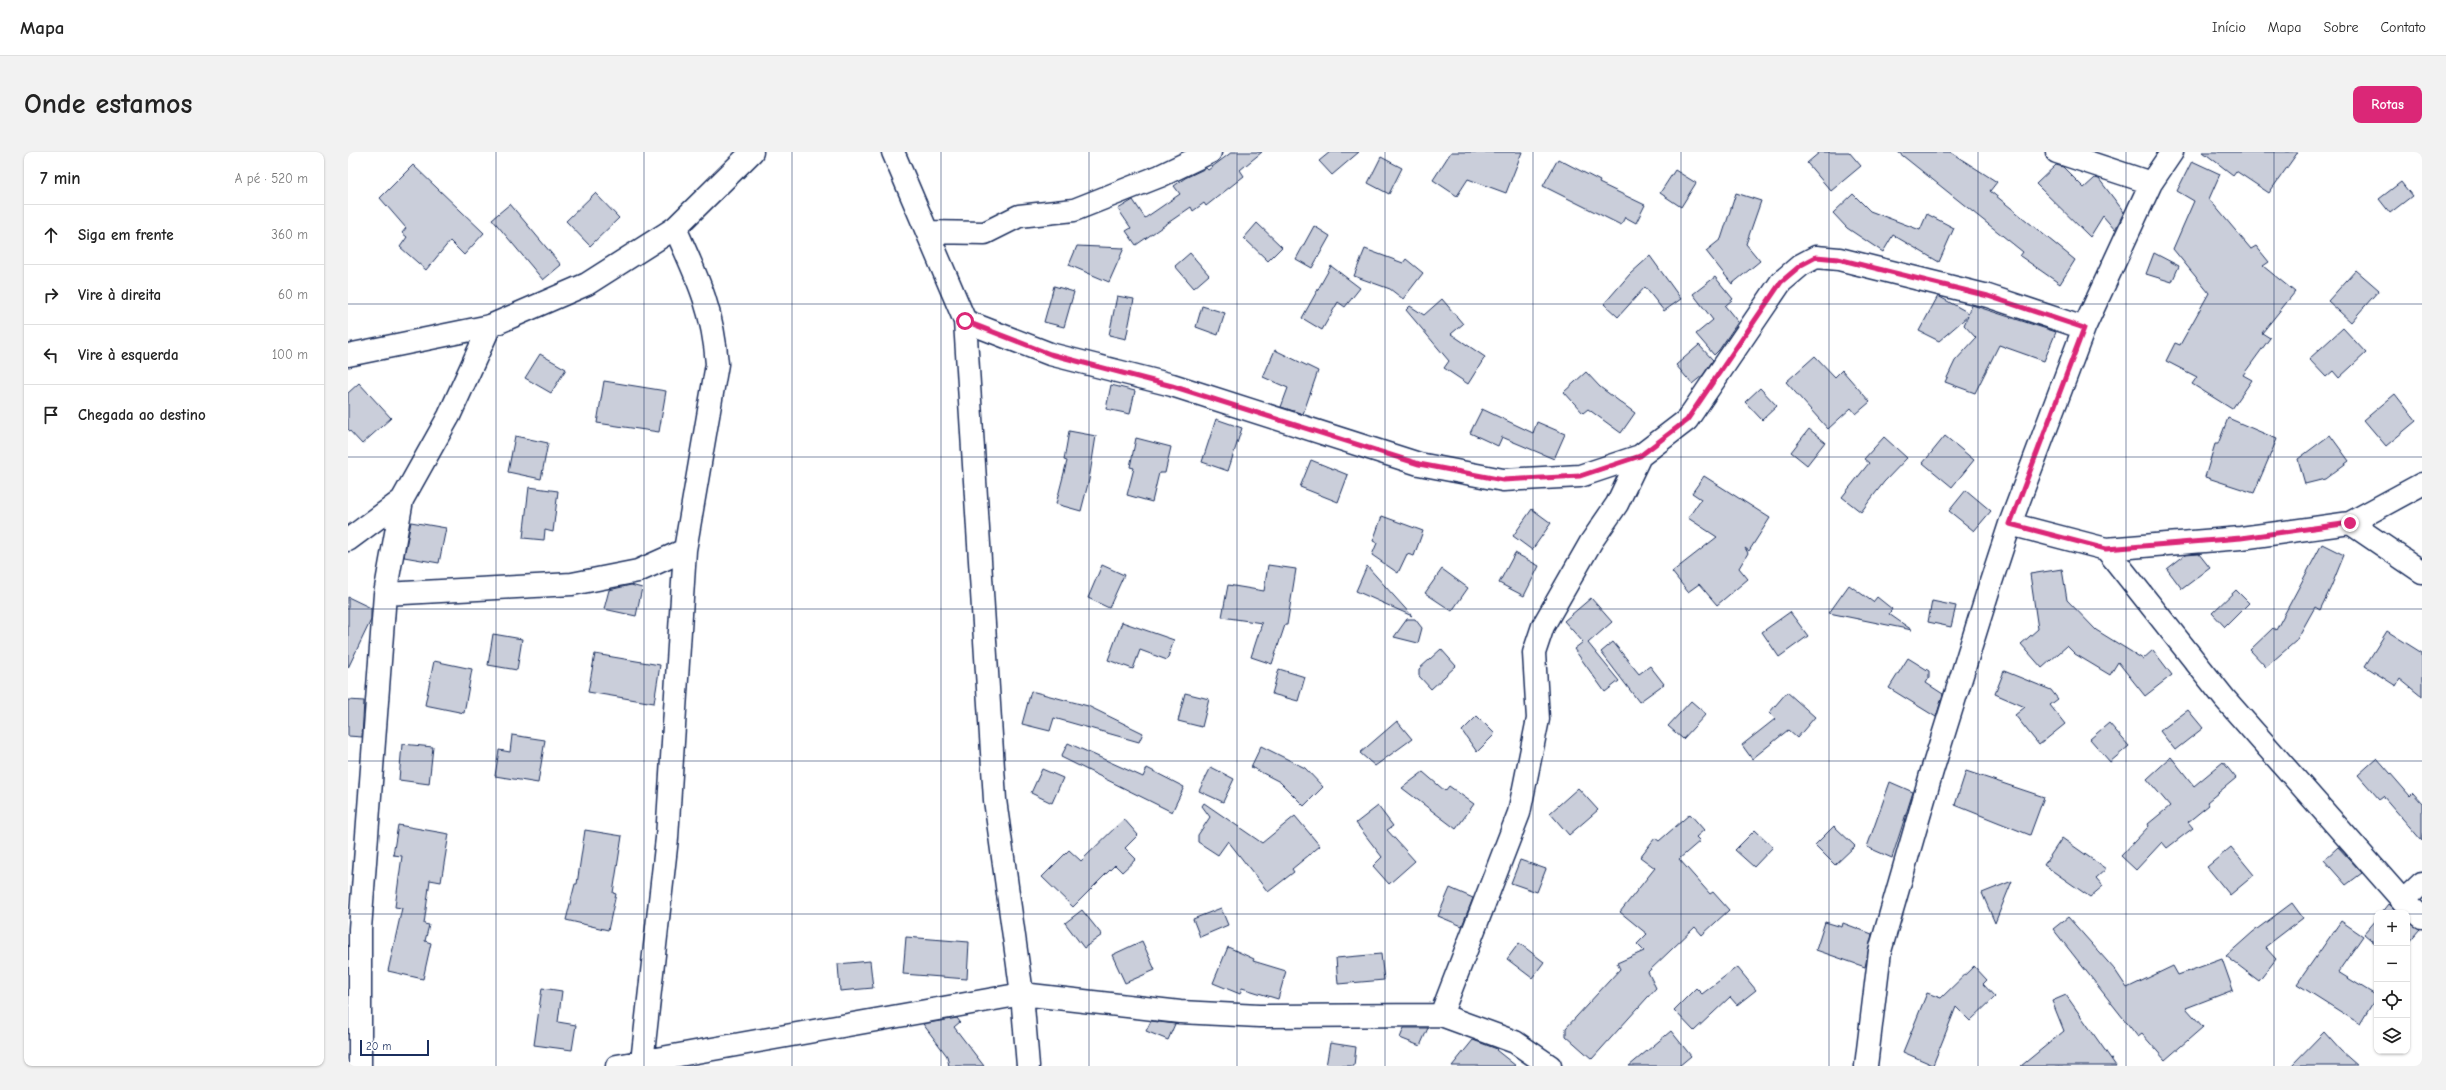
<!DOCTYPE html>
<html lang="pt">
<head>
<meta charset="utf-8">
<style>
  body { margin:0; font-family:"Comic Neue",sans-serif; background:#f2f2f2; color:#222 }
  .controls { position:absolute; right:12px; bottom:12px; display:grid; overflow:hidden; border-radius:8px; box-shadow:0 1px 3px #0004 }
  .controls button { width:36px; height:36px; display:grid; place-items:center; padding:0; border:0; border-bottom:1px solid #e0e0e0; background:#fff; color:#222; font:20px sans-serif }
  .scale { position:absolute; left:12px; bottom:10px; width:69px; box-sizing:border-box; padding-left:4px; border:2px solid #1b2f5e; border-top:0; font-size:11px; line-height:14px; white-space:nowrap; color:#1b2f5e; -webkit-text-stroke:3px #fff; paint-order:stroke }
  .stop { position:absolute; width:12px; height:12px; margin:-9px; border:3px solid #db2777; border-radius:50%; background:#fff }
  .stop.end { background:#db2777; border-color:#fff; box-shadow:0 1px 4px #0008 }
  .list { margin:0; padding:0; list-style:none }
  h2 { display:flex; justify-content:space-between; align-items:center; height:52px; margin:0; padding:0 16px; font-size:17px }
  h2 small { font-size:13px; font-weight:400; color:#767676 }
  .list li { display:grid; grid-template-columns:26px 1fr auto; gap:12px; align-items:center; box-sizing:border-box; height:60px; padding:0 16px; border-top:1px solid #e0e0e0 }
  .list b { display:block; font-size:15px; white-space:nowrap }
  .list em { font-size:13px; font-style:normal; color:#767676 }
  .icon { flex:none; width:22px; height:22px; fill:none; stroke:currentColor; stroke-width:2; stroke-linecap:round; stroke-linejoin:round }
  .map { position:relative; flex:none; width:2074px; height:914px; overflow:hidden; border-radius:8px }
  header { display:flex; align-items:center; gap:24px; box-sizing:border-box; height:56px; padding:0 20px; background:#fff; border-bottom:1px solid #e0e0e0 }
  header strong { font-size:19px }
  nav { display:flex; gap:22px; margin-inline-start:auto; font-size:14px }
  .intro { display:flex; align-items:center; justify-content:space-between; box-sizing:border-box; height:96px; padding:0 24px }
  h1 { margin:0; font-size:28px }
  .button { padding:10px 18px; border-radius:8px; background:#db2777; color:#fff; font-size:14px; font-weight:700 }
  main { display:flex; gap:24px; padding:0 24px }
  aside { flex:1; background:#fff; border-radius:8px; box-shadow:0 1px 3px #0004 }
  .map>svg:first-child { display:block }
  .building { fill:#caceda; stroke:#1b2f5e }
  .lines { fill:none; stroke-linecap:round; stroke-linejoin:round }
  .minor-casing { stroke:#1b2f5e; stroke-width:25 }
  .tertiary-casing { stroke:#1b2f5e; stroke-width:25 }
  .minor { stroke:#fff; stroke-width:22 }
  .tertiary { stroke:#fff; stroke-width:22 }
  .route { stroke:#db2777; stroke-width:5 }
  .grid { fill:none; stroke:#1b2f5e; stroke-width:1; stroke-opacity:0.55 }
</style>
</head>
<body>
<header>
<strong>Mapa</strong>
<nav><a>Início</a><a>Mapa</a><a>Sobre</a><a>Contato</a></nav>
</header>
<div class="intro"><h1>Onde estamos</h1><a class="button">Rotas</a></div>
<main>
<aside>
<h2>7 min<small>A pé · 520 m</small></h2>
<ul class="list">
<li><svg class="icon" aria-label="ahead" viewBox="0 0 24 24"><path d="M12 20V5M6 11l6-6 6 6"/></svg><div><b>Siga em frente</b></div><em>360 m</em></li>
<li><svg class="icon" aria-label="right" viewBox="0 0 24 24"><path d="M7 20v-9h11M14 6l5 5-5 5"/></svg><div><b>Vire à direita</b></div><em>60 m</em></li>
<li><svg class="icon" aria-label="left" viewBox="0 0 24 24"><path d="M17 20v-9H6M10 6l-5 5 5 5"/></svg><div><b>Vire à esquerda</b></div><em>100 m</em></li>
<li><svg class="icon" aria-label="arrive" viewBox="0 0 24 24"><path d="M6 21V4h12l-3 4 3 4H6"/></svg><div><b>Chegada ao destino</b></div></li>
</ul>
</aside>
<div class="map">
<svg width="2074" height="914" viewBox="0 0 2074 914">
  <rect width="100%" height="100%" fill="#fff"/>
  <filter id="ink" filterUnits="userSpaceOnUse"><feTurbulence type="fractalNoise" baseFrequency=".025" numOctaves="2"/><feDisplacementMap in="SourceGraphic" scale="8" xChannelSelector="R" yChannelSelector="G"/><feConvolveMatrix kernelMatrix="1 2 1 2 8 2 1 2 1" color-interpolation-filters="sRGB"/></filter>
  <g filter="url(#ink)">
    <path class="building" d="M 884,0 L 914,0 L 892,18 L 896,24 L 858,54 L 856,51 L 845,59 L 843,55 L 788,93 L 778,79 L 783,76 L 770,57 L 785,48 L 797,66 L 832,42 L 826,34 L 837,26 L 858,16 L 860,18 Z
      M 982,0 L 1011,0 L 984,23 L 971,9 Z
      M 1103,0 L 1174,0 L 1158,41 L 1120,27 L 1109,44 L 1085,28 Z
      M 1472,0 L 1501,0 L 1513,14 L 1483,39 L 1459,11 Z
      M 1550,0 L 1602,0 L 1649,30 L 1642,39 L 1727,108 L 1712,132 L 1672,104 L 1675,100 Z
      M 1855,0 L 1950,0 L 1921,41 L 1888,19 L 1885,23 Z
      M 1033,5 L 1054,16 L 1041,42 L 1020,31 Z
      M 1210,7 L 1252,29 L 1251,31 L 1297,53 L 1288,71 L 1277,65 L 1273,73 L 1195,34 Z
      M 1844,9 L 1872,22 L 1861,47 L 1903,97 L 1908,94 L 1921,110 L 1915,114 L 1947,140 L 1914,181 L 1922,186 L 1895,223 L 1904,228 L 1884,257 L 1844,232 L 1849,225 L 1818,209 L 1827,191 L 1832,193 L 1861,141 L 1825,97 L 1846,49 L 1829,39 Z
      M 65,13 L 136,81 L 116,103 L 102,89 L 78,118 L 52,95 L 59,85 L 54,81 L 58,76 L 32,46 Z
      M 1708,13 L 1715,15 L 1736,36 L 1747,26 L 1751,27 L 1776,60 L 1767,78 L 1755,64 L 1742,85 L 1688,32 Z
      M 1327,18 L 1348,31 L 1333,55 L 1312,41 Z
      M 2053,30 L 2064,44 L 2042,61 L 2031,47 Z
      M 247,41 L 271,66 L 242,94 L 218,69 Z
      M 1388,41 L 1413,49 L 1398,92 L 1412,109 L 1384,132 L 1358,99 L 1373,87 Z
      M 1505,42 L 1522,59 L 1572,78 L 1579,62 L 1606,76 L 1591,110 L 1545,83 L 1535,100 L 1499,76 L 1485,61 Z
      M 162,52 L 213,113 L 195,128 L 144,67 Z
      M 909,71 L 934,95 L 920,109 L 896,86 Z
      M 966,74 L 982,84 L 964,116 L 948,107 Z
      M 729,94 L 776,96 L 761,130 L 721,113 Z
      M 1017,97 L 1055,111 L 1058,107 L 1075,121 L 1055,147 L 1042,137 L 1006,124 Z
      M 842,101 L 861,123 L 846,136 L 827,114 Z
      M 1806,101 L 1831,114 L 1824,130 L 1798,122 Z
      M 1302,104 L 1333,147 L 1316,159 L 1297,135 L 1270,165 L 1256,152 L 1282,122 Z
      M 983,114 L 1012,136 L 997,155 L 990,150 L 974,178 L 954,166 Z
      M 2008,118 L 2031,138 L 2003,170 L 1980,149 Z
      M 1367,125 L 1385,147 L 1377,154 L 1390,170 L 1371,198 L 1366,203 L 1348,182 L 1365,168 L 1345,142 Z
      M 706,134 L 726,140 L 716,175 L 696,170 Z
      M 769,144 L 786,147 L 778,187 L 761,183 Z
      M 1590,144 L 1621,161 L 1624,153 L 1708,180 L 1696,209 L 1651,193 L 1627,241 L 1597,230 L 1607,209 L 1628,186 L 1616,173 L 1620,164 L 1591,189 L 1571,179 Z
      M 1094,147 L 1115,172 L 1103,182 L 1137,205 L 1120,232 L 1096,216 L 1101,209 L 1058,158 L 1062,154 L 1076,163 Z
      M 854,154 L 877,161 L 870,183 L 848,175 Z
      M 1995,176 L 2018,201 L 1991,226 L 1985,219 L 1978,225 L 1961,207 Z
      M 1351,193 L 1365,208 L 1355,223 L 1344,232 L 1328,213 Z
      M 927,198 L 970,219 L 955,262 L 933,255 L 940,236 L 915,225 Z
      M 192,202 L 218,217 L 203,241 L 177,226 Z
      M 1467,204 L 1487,225 L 1494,218 L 1522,250 L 1508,262 L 1503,256 L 1480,277 L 1438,230 Z
      M 1238,220 L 1252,235 L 1287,261 L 1273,281 L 1240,257 L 1235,261 L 1216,240 Z
      M 256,229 L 318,239 L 311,280 L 249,271 Z
      M 11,231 L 43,266 L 14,292 L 0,277 L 0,241 Z
      M 763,233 L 787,239 L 782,262 L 758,257 Z
      M 1412,236 L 1429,254 L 1414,268 L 1397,250 Z
      M 2047,242 L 2068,269 L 2038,294 L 2016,268 Z
      M 1134,257 L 1185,281 L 1189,270 L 1217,282 L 1206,307 L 1154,285 L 1150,294 L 1122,281 Z
      M 1880,266 L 1929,287 L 1906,341 L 1857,325 L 1867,292 L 1870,292 Z
      M 868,267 L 894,276 L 880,319 L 854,310 Z
      M 1461,277 L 1477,290 L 1459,313 L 1443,300 Z
      M 721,279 L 748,284 L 741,328 L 733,359 L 708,352 L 719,309 L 716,308 Z
      M 1982,283 L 2001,309 L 1977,327 L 1957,332 L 1950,307 Z
      M 167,284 L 200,291 L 193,327 L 160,320 Z
      M 1597,284 L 1626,308 L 1604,335 L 1575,311 Z
      M 1536,285 L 1559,306 L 1536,330 L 1513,360 L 1494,345 L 1521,311 L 1516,307 Z
      M 788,286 L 823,295 L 817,321 L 811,321 L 804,350 L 779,343 L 786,316 L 782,315 Z
      M 963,308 L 1000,323 L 990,350 L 952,335 Z
      M 1356,324 L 1422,366 L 1401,399 L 1397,396 L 1400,401 L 1391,416 L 1400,427 L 1369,453 L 1351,432 L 1340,440 L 1324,420 L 1369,385 L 1340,366 L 1353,347 L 1344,341 Z
      M 181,335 L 210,339 L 205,380 L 197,378 L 196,388 L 175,386 Z
      M 1618,338 L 1643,359 L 1626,379 L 1601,359 Z
      M 1184,357 L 1203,371 L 1184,398 L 1165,384 Z
      M 1034,364 L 1075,379 L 1066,404 L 1059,402 L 1050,421 L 1024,403 L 1029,391 L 1025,389 Z
      M 63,370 L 98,376 L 91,411 L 56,405 Z
      M 1974,392 L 1996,403 L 1983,435 L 1972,458 L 1967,455 L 1948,489 L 1918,515 L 1902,498 L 1925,476 L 1928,478 Z
      M 1167,401 L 1191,414 L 1176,444 L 1151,431 Z
      M 1851,402 L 1862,416 L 1834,437 L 1819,417 L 1837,403 Z
      M 754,413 L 776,423 L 761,456 L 740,446 Z
      M 920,413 L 948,417 L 939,473 L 937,473 L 924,512 L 903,505 L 914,471 L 874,465 L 880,433 L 916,439 Z
      M 1019,414 L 1064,464 L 1008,439 Z
      M 1094,417 L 1120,436 L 1104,459 L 1077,441 Z
      M 1714,417 L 1719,448 L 1748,478 L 1795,507 L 1805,498 L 1824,523 L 1797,544 L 1770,510 L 1762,523 L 1727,502 L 1719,494 L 1694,516 L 1673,492 L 1690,477 L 1682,422 Z
      M 283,433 L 294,436 L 288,464 L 256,457 L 261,438 Z
      M 1501,433 L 1525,450 L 1529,445 L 1544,457 L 1541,462 L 1564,478 L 1481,461 Z
      M 1888,438 L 1901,451 L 1877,475 L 1864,461 Z
      M 0,445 L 23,456 L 23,468 L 0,516 Z
      M 1243,446 L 1264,470 L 1240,491 L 1271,529 L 1257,540 L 1226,497 L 1235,490 L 1216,469 Z
      M 1584,449 L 1608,454 L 1603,475 L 1580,470 Z
      M 1442,460 L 1460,484 L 1431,505 L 1414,480 Z
      M 1059,467 L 1067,467 L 1074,476 L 1070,491 L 1046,485 Z
      M 774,470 L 826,488 L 819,508 L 792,498 L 785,517 L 760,508 Z
      M 2039,479 L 2074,501 L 2074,545 L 2052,527 L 2048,534 L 2017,514 Z
      M 145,482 L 174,487 L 169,518 L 140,513 Z
      M 1265,490 L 1291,522 L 1302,514 L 1316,532 L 1291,550 L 1253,500 Z
      M 1093,497 L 1108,514 L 1083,537 L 1071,524 L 1071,517 Z
      M 247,502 L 312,513 L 306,551 L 240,540 Z
      M 1560,506 L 1581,519 L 1581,526 L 1578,531 L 1595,542 L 1588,565 L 1541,536 Z
      M 86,509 L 124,517 L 116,561 L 77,553 Z
      M 931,517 L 957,525 L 950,549 L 924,542 Z
      M 1656,519 L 1703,538 L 1710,547 L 1702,553 L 1717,572 L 1691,593 L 1667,563 L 1677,555 L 1647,542 Z
      M 683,539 L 740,554 L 795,581 L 791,590 L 706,566 L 702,579 L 674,572 Z
      M 1439,540 L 1467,565 L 1449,586 L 1440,578 L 1404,607 L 1394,593 L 1427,567 L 1421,561 Z
      M 837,541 L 861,547 L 854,575 L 830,569 Z
      M 0,548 L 16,549 L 14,585 L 0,584 Z
      M 1343,549 L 1358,562 L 1335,587 L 1320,574 Z
      M 1840,558 L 1855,576 L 1827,598 L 1812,579 Z
      M 1129,564 L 1147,582 L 1129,600 L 1114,579 Z
      M 1049,569 L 1064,587 L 1027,614 L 1012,601 Z
      M 1761,571 L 1781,594 L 1762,610 L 1742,587 Z
      M 164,583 L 197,588 L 190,631 L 147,624 L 151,598 L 162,600 Z
      M 720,591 L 795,625 L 799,616 L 836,635 L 824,660 L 713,605 Z
      M 54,592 L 85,595 L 81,632 L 51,628 Z
      M 913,594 L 957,616 L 975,635 L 956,654 L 932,630 L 903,615 Z
      M 1823,605 L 1846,634 L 1875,610 L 1888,626 L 1859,650 L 1861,653 L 1840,670 L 1845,676 L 1819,696 L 1814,690 L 1788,718 L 1773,704 L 1801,674 L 1800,672 L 1822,654 L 1799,627 Z
      M 2029,606 L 2062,644 L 2065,641 L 2074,651 L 2074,689 L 2035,644 L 2031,647 L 2010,623 Z
      M 863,615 L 886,627 L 875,650 L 851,639 Z
      M 694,617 L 715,626 L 704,651 L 683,641 Z
      M 1618,619 L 1696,645 L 1682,683 L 1607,653 Z
      M 1075,620 L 1097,639 L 1101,634 L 1126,652 L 1108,677 L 1054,636 Z
      M 1542,630 L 1565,640 L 1544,706 L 1519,695 Z
      M 1230,636 L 1250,658 L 1221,683 L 1202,661 Z
      M 856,651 L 914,691 L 947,664 L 972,694 L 944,717 L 946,720 L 920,740 L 880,689 L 870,703 L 850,690 L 850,683 L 862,665 L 854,654 Z
      M 1030,654 L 1045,674 L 1039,678 L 1067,709 L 1041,732 L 1025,714 L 1034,705 L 1008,671 Z
      M 1342,662 L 1356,678 L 1348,685 L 1352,689 L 1331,707 L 1362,742 L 1365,740 L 1381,758 L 1354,783 L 1347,775 L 1300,820 L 1308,836 L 1244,907 L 1218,884 L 1218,876 L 1272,817 L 1269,811 L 1296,799 L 1289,792 L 1299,782 L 1272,760 L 1307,716 L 1292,705 L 1307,686 L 1311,689 Z
      M 776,667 L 790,683 L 777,696 L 788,707 L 774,720 L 767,713 L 725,755 L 694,725 L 721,698 L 733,709 Z
      M 50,673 L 101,682 L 93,730 L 82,728 L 76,772 L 81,773 L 77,789 L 83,791 L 75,827 L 40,819 L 54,756 L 47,755 L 54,704 L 45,703 Z
      M 1486,674 L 1507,694 L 1487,713 L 1467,693 Z
      M 237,678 L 274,684 L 265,741 L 268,742 L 260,778 L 218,768 L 227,732 L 229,732 Z
      M 1407,678 L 1425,695 L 1406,715 L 1387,698 Z
      M 1714,686 L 1758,717 L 1748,726 L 1755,734 L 1742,745 L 1696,713 Z
      M 1883,695 L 1906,723 L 1882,743 L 1859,715 Z
      M 1990,695 L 2014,721 L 1998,733 L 1976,708 Z
      M 1172,708 L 1198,717 L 1189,740 L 1163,731 Z
      M 1664,729 L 1647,771 L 1634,741 Z
      M 1102,736 L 1125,746 L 1114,774 L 1090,764 Z
      M 1944,751 L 1955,766 L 1917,795 L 1928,807 L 1911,829 L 1878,804 L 1905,780 Z
      M 2041,752 L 2050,761 L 2034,761 Z
      M 873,756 L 880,773 L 852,785 L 845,767 Z
      M 734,758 L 754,783 L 736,796 L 717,771 Z
      M 1720,765 L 1767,818 L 1779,836 L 1825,814 L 1830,823 L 1874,807 L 1885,838 L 1838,856 L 1855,875 L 1817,908 L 1794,882 L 1790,885 L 1705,777 Z
      M 2029,767 L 2029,793 L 2016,782 Z
      M 1993,769 L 2015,784 L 1990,820 L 2029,844 L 2012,872 L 1949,832 Z
      M 2059,769 L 2072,777 L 2059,792 Z
      M 1477,770 L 1494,775 L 1495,771 L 1524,782 L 1517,815 L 1468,798 Z
      M 558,785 L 621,790 L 619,827 L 555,822 Z
      M 794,789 L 807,818 L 777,831 L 764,803 Z
      M 1171,791 L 1196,810 L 1184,826 L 1159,807 Z
      M 880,795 L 906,807 L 905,809 L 938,819 L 930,847 L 894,836 L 892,842 L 865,831 Z
      M 1033,802 L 1036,828 L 990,832 L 988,806 Z
      M 522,809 L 525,836 L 492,839 L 490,812 Z
      M 1626,814 L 1639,828 L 1635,832 L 1647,845 L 1622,869 L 1608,855 L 1585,913 L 1555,900 L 1579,841 L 1593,846 Z
      M 1389,815 L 1408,838 L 1389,853 L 1382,845 L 1346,879 L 1326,858 L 1348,836 L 1354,842 Z
      M 194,836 L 214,839 L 210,870 L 228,873 L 224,898 L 186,893 Z
      M 1718,843 L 1768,914 L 1673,914 L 1716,879 L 1704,849 Z
      M 609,866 L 612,870 L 606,875 L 636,914 L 601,914 L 599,904 L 575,872 Z
      M 803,869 L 827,872 L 820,888 L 798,879 Z
      M 1056,876 L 1080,876 L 1072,894 L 1052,886 Z
      M 1323,879 L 1343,904 L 1331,914 L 1281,914 Z
      M 1976,880 L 1993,899 L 2010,914 L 1943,914 Z
      M 1125,888 L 1149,897 L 1148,898 L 1168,914 L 1104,914 Z
      M 982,891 L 1008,895 L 1006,914 L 978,914 Z"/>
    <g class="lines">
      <g class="minor-casing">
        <path id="minor" d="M 545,0 L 617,169 L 647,648 L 674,842 L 680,914
          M 1803,31 L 1824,0
          M 579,80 L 637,81 L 671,64 L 726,58 L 812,24 L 862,0
          M 617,169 L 702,202 L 824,233 L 1071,312 L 1155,328 L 1232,324 L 1292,304 L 1339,268 L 1433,130 L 1453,113 L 1468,105 L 1491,107 L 1640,144 L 1736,176
          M 2002,371 L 2074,420
          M 1662,372 L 1758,397 L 1893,386 L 2002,371 L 2074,332
          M 0,388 L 54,348 L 101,264 L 142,174
          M 1758,397 L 1877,547 L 2055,749 L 2074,731
          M 37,442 L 224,432 L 290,419 L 337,398
          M 2055,749 L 2074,765
          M 1093,863 L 1171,661 L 1190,567 L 1186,501 L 1195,474 L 1243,390 L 1269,352 L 1292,304
          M 294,910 L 319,686 L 337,398 L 369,212 C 365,157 349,125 327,76
          M 12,914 L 12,777 L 37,442 L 54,348
          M 269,914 L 674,842 L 832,860 L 911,864 L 1093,863 L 1167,890 L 1202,914
          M 1518,914 L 1532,799 L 1584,619 L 1642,433 L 1662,372 L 1736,176 L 1803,31 L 1709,0"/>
      </g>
      <g class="tertiary-casing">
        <path id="tertiary" d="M 0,203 L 142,174 L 239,132 L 327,76 L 404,0"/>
      </g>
      <use href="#minor" class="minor"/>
      <use href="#tertiary" class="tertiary"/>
    </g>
  </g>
  <g class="lines" filter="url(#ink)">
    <path class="route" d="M 617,169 L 702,202 L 824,234 L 1071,312 L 1155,328 L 1232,324 L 1292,304 L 1339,268 L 1433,130 L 1453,113 L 1468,105 L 1490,107 L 1640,144 L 1736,176 L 1662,372 L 1758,397 L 1893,386 L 2002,371"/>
  </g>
  <path class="grid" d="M 148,0 L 148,914M 296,0 L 296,914M 444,0 L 444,914M 593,0 L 593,914M 741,0 L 741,914M 889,0 L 889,914M 1037,0 L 1037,914M 1185,0 L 1185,914M 1333,0 L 1333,914M 1481,0 L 1481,914M 1630,0 L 1630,914M 1778,0 L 1778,914M 1926,0 L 1926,914M 0,152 L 2074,152M 0,305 L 2074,305M 0,457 L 2074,457M 0,609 L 2074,609M 0,762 L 2029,762M 2059,762 L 2074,762"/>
</svg>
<div class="controls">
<button>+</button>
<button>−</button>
<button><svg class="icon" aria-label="locate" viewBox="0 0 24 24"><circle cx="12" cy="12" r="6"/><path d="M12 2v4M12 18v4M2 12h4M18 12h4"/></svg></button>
<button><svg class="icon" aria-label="layers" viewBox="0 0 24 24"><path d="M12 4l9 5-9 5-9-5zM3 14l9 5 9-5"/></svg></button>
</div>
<div class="scale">20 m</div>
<div class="stop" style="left:617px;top:169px"></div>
<div class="stop end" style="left:2002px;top:371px"></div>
</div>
</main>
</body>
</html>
